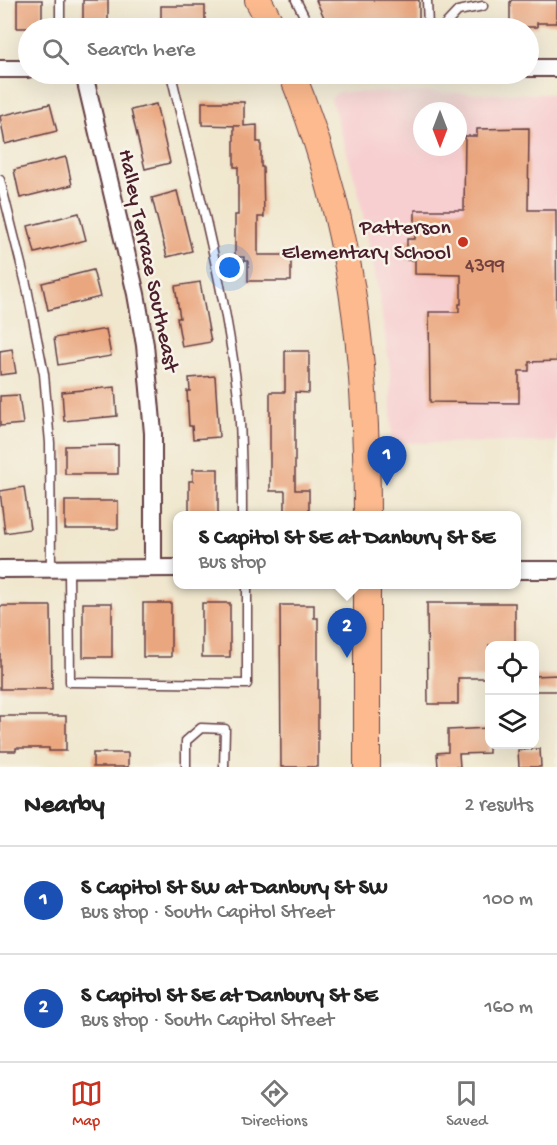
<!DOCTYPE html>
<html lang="en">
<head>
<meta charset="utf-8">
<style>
  body { margin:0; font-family:"Gochi Hand",sans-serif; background:#f6f6f6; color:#222 }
  .controls { position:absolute; right:18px; bottom:18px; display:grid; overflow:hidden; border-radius:12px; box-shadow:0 6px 24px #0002 }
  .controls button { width:54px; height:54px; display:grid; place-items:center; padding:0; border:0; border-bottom:2px solid #e0e0e0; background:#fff; color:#222; font:30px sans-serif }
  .compass { position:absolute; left:413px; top:102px; width:54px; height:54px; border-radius:50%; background:#fff; box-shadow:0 6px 24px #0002; rotate:180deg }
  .you { position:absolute; left:230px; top:268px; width:21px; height:21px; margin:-15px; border:4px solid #fff; border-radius:50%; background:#1a73e8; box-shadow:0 0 0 9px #1a73e833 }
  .badge { display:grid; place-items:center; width:39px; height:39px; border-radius:50%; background:#c8321e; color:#fff; font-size:20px; font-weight:700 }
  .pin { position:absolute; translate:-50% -50px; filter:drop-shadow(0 2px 3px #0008) }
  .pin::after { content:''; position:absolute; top:32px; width:21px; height:18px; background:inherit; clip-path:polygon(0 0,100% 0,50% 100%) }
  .popup { position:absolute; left:173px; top:511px; width:348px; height:78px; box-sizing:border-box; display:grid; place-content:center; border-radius:12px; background:#fff; filter:drop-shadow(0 2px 4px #0005); font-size:20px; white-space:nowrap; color:#767676 }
  .popup b { font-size:22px; color:#222 }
  .popup::after { content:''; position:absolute; left:50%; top:100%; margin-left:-12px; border:12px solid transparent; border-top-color:#fff }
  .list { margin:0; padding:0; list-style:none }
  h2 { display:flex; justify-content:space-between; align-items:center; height:78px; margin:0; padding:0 24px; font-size:26px }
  h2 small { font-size:20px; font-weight:400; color:#767676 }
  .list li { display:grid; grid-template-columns:39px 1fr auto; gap:18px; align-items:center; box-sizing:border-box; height:108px; padding:0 24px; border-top:2px solid #e0e0e0 }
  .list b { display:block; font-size:22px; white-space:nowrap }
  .list p { margin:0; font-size:20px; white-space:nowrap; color:#767676 }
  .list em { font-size:20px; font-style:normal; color:#767676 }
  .icon { flex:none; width:33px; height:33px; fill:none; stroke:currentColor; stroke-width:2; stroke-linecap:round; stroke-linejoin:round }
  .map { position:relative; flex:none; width:557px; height:767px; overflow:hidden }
  .search { position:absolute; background:#fff; box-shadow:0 6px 24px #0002; left:18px; right:18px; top:18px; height:66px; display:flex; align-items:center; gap:15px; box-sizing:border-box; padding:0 21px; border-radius:33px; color:#767676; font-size:22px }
  .sheet { height:294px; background:#fff }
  nav { display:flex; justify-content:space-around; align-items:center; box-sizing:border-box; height:84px; border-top:2px solid #e0e0e0; background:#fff; font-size:16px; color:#767676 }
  nav a { display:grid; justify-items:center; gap:3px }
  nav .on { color:#c8321e }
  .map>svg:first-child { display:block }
  .built { fill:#f7cfd0; fill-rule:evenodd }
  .building { fill:#eaa67e }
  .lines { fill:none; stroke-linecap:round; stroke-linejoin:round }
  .lane-casing { stroke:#633d43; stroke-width:11 }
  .street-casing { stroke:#633d43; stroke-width:20 }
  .primary-casing { stroke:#633d43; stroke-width:28 }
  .lane { stroke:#fff; stroke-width:8 }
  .street { stroke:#fff; stroke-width:16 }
  .primary { stroke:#fcba8e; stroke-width:26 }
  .poi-dot { fill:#c8321e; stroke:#f7f3e8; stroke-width:2 }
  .labels { text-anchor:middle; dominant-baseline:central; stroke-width:5; stroke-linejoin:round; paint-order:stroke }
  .number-label { font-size:20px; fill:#724140 }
  .poi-label { font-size:22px; fill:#4a1f2b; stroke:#f7f3e8; text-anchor:end }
  .street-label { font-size:22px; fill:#4a1f2b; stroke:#f7f3e8 }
</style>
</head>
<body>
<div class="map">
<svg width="557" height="767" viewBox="0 0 557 767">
  <rect width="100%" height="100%" fill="#f7f3e8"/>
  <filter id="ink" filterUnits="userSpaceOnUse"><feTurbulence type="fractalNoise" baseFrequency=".0167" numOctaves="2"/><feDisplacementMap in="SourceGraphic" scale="12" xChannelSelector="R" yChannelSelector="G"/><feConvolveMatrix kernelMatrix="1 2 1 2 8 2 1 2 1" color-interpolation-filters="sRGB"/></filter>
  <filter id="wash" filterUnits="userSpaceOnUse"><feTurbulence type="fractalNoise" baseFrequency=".008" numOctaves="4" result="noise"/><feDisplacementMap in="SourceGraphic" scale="24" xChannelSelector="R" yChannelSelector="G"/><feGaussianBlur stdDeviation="1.35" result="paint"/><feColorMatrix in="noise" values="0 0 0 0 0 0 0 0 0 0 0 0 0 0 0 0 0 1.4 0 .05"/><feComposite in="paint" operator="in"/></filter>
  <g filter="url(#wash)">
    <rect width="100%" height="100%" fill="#f0e7ce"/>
    <path class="built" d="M 338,92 L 557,94 L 557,442 L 392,443 L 390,369 L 379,294 L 358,190 L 331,98 ZM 422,111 L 458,111 L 458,147 L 422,147 Z"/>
    <g id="blocks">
      <path class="building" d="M 17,0 L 42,0 L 42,28 L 17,28 Z
        M 83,0 L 108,0 L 108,25 L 83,25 Z
        M 316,0 L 419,0 L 419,28 L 333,28 L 328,26 Z
        M 512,0 L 557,0 L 557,23 L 537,23 L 537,27 L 510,27 L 510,2 Z
        M 161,6 L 205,6 L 205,28 L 161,28 Z
        M 202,102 L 244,102 L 244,126 L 257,125 L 257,142 L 261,142 L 261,167 L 263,167 L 264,217 L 258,217 L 258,255 L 291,255 L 291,281 L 248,281 L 248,261 L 244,261 L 244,257 L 235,257 L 235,215 L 238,215 L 238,167 L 234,167 L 234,126 L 241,126 L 202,125 Z
        M 50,104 L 57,131 L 5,144 L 0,116 Z
        M 156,104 L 170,163 L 145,169 L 131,110 Z
        M 529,128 L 528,210 L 556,210 L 557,361 L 529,362 L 529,371 L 519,371 L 519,403 L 430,402 L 429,312 L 459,312 L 459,304 L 461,304 L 461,275 L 415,274 L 415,260 L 407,260 L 407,239 L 415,239 L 415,210 L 464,210 L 465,136 L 477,136 L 477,129 Z
        M 66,157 L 72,185 L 20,198 L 14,170 Z
        M 177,191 L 192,251 L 167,257 L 152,198 Z
        M 79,213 L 86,240 L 35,253 L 28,226 Z
        M 93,270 L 100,297 L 48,310 L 42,283 Z
        M 200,282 L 211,342 L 182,347 L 177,318 L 180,318 L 175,286 Z
        M 106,329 L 111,356 L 58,365 L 54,338 Z
        M 12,349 L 16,373 L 0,375 L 0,351 Z
        M 285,351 L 309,351 L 309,393 L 295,392 L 295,490 L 309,490 L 309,516 L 285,516 L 285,491 L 270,491 L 270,392 L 285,392 Z
        M 215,376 L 219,437 L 193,439 L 192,426 L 189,426 L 187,391 L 190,391 L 189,378 Z
        M 115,387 L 117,416 L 64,421 L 62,392 Z
        M 19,395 L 23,424 L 0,426 L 0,396 Z
        M 118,445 L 118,474 L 65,474 L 65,446 Z
        M 193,469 L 218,469 L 218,516 L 189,516 L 189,481 L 193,481 Z
        M 24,487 L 30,529 L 5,533 L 0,491 Z
        M 65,501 L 118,501 L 118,529 L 65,529 Z
        M 83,603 L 112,603 L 112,657 L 83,657 Z
        M 143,603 L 171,603 L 171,657 L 143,657 Z
        M 202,603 L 230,603 L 230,657 L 202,657 Z
        M 427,603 L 515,603 L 515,645 L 489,645 L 489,678 L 458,678 L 458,704 L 428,704 Z
        M 280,605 L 314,605 L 314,618 L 318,618 L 318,767 L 281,767 Z
        M 0,606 L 51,606 L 52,689 L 0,689 Z
        M 557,675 L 557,691 L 534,691 L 534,676 Z
        M 0,716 L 66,716 L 66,751 L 49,751 L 49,748 L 16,748 L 16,751 L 0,751 Z
        M 489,728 L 489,753 L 459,754 L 460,767 L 438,767 L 437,753 L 448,752 L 448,730 Z
        M 540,749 L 541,767 L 519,767 L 518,750 Z
        M 93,753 L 128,753 L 128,767 L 93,767 Z"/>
    </g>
  </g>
  <g filter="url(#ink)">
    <use href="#blocks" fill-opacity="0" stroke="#633d43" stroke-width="1.5"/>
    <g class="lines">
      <g class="lane-casing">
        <path id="lane" d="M 60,0 L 60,28
          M 296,0 L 310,28
          M 427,0 L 428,28
          M 442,28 L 458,11 L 483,6
          M 171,74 C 196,180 225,287 238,396 C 242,436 242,476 242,516
          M 0,180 L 27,288 L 44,374 L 50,443 L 51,568
          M 69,568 L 70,682 L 247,684 L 247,584
          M 186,767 L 186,741 L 201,728 L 225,729 L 224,767"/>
      </g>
      <g class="street-casing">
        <path id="street" d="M 528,68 L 557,68
          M 0,69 L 28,69
          M 84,74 L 136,294 L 145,345 L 153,433 L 153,568
          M 0,569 L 178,568
          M 516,570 L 557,570"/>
      </g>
      <g class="primary-casing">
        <path id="primary" d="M 258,0 L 273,28
          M 292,74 C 352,222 367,357 367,516
          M 367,584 L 367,767"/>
      </g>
      <use href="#lane" class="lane"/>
      <use href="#street" class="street"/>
      <use href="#primary" class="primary"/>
    </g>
  </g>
  <circle class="poi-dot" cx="463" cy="242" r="6"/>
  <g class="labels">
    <g class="number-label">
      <text x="485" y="267">4399</text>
    </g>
    <g class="poi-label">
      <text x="451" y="229">Patterson<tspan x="451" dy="25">Elementary School</tspan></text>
    </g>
    <g class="street-label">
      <text transform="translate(147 261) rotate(78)">Halley Terrace Southeast</text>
    </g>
  </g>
</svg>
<div class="controls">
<button><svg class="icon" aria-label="locate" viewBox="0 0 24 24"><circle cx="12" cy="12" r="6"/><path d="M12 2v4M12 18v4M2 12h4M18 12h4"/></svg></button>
<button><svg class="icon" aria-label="layers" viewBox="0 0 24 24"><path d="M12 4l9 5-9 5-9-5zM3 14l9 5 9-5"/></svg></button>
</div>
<svg class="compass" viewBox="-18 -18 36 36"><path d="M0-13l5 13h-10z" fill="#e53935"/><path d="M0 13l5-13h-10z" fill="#767676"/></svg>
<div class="you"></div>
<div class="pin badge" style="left:387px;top:486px;background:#1a4fb4">1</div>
<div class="pin badge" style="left:347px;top:658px;background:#1a4fb4">2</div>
<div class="popup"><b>S Capitol St SE at Danbury St SE</b>Bus stop</div>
<div class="search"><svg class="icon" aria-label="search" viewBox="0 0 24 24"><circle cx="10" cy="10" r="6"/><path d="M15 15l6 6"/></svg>Search here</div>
</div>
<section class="sheet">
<h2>Nearby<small>2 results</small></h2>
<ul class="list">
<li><span class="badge" style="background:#1a4fb4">1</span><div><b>S Capitol St SW at Danbury St SW</b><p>Bus stop · South Capitol Street</p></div><em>100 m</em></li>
<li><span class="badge" style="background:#1a4fb4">2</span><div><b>S Capitol St SE at Danbury St SE</b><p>Bus stop · South Capitol Street</p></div><em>160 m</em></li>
</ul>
</section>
<nav>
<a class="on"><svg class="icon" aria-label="map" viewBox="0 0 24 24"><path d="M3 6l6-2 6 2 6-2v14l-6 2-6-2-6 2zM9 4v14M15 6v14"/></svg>Map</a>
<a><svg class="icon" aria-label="directions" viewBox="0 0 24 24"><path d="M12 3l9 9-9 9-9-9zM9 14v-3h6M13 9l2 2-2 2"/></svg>Directions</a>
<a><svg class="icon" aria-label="saved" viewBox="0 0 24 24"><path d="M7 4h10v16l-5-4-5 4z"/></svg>Saved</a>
</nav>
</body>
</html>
